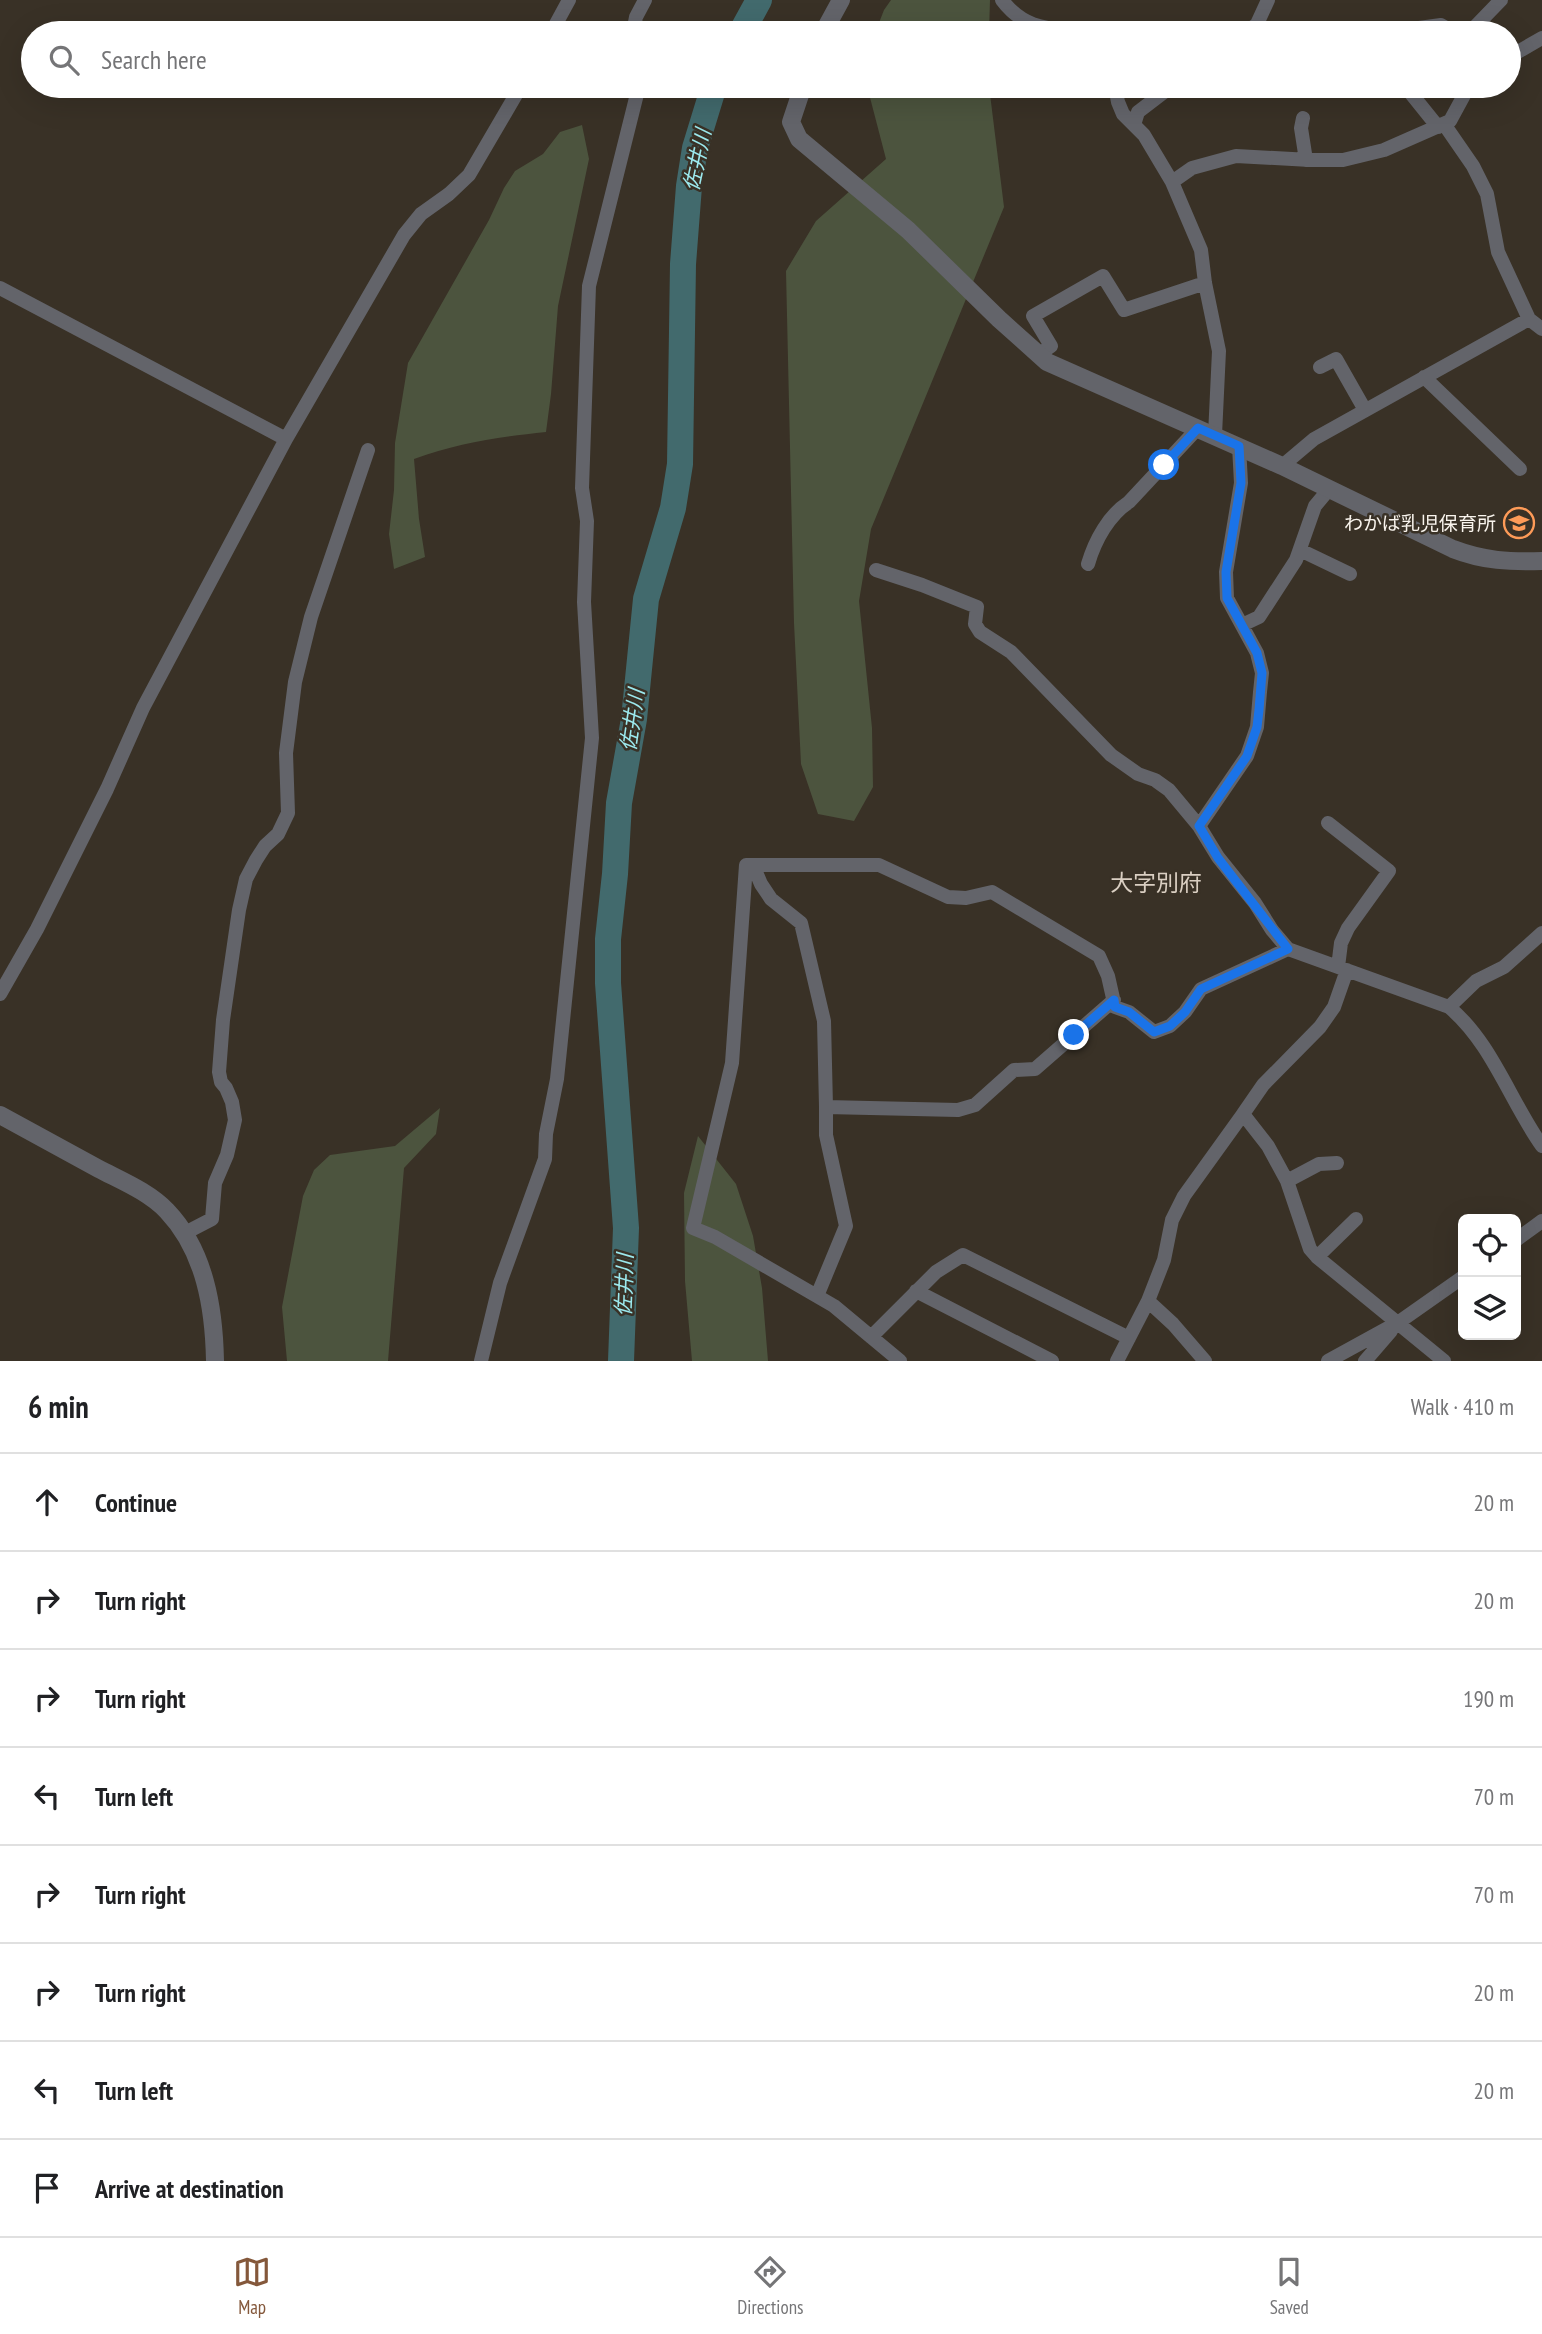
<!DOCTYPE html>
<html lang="en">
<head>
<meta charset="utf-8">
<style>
  body { margin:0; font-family:"PT Sans Narrow","Noto Sans JP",sans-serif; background:#f6f6f6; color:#202124 }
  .controls { position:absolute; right:21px; bottom:21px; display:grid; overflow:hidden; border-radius:10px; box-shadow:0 7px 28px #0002 }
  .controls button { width:63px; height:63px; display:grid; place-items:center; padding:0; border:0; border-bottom:2px solid #e0e0e0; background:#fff; color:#202124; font:35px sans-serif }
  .stop { position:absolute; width:21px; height:21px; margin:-16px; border:5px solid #1a73e8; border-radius:50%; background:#fff }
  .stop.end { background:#1a73e8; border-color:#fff; box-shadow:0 2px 7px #0008 }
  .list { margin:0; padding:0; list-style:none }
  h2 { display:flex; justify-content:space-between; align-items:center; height:91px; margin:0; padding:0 28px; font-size:30px }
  h2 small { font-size:23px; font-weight:400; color:#757577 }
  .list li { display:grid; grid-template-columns:46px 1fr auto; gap:21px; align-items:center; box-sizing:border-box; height:98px; padding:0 28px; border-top:2px solid #e0e0e0 }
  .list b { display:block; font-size:26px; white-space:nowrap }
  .list em { font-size:23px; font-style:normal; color:#757577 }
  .icon { flex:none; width:38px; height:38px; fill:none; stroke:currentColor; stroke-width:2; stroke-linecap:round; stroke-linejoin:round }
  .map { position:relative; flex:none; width:1542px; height:1361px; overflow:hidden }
  .search { position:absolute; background:#fff; box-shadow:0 7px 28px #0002; left:21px; right:21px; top:21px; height:77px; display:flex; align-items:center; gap:18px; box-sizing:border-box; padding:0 24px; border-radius:38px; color:#757577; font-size:26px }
  .sheet { height:875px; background:#fff }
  nav { display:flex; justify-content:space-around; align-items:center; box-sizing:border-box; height:98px; border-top:2px solid #e0e0e0; background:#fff; font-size:19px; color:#757577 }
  nav a { display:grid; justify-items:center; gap:4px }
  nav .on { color:#84583b }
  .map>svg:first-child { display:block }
  .green { fill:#4c543e }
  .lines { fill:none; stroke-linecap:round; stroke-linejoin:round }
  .river { stroke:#426a6d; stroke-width:26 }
  .minor { stroke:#63646a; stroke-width:14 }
  .tertiary { stroke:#63646a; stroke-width:18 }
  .route { stroke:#1a73e8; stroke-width:9 }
  .labels { text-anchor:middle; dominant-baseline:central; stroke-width:5; stroke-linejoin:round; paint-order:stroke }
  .poi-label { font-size:19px; fill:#f9f4ed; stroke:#393126; text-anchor:end }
  .water-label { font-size:21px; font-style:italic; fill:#9ce9ee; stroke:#393126 }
  .quarter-label { font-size:23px; fill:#dacfc2; stroke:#393126 }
</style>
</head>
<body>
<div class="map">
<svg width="1542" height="1361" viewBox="0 0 1542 1361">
  <rect width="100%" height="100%" fill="#393126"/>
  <path class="green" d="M 891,0 L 990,0 L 989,33 L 875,33 L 884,10 Z
    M 867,86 L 989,86 L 1004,207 L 871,529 L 859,601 L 872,728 L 873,787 L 854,821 L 818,814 L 801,764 L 794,623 L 786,271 L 816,221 L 886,159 Z
    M 582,125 L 589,159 L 558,306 L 551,394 L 546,432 C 499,437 459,443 414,459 L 419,519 L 425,557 L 394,569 L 389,534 L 394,490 L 395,443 L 408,363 L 489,220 L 504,188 L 515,171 L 543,154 L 560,132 Z
    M 440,1108 L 436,1134 L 404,1168 L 388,1361 L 287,1361 L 282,1307 L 303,1196 L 314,1170 L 330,1155 L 395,1146 Z
    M 698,1136 L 736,1184 L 753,1236 L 762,1288 L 768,1361 L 692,1361 L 685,1281 L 684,1193 Z"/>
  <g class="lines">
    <path class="river" d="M 741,33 L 759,0
      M 621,1361 L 626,1228 L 608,983 L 608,939 L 615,874 L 619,803 L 634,719 L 646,599 L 673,508 L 680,464 L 683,264 L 689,186 L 695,148 L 714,86"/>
    <path class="minor" d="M 1002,0 C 1026,32 1053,28 1089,33
      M 1419,28 L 1441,25 L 1455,33
      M 551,33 L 569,0
      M 633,33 L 636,17 L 645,0
      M 1245,33 L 1257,24 L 1268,0
      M 1469,33 L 1501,0
      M 1509,57 L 1542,38
      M 1115,86 L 1118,102 L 1123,114 L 1144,135 L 1172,182 L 1201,250 L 1205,283 L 1219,351 L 1215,435
      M 1405,86 L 1438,127
      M 1303,118 L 1301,128 L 1306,160
      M 1444,124 L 1473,166 L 1487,194 L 1498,252 L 1529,319 L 1542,329
      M 1134,125 L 1138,112 L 1172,86
      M 1172,182 L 1192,168 L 1236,156 L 1310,160 L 1343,160 L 1384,150 L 1450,121 L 1469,86
      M 0,288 L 286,439
      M 1038,355 L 1051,346 L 1033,316 L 1103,276 L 1124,310 L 1205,283
      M 1320,367 L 1336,359 L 1365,410
      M 1424,377 L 1520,469
      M 1282,466 L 1314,439 L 1529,319
      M 1300,550 L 1350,574
      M 1088,564 C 1095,540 1109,515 1129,502 L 1198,428
      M 876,570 L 922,585 L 977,607 L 975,624 L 980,632 L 1011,652 L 1111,755 L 1138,774 L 1155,780 L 1169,790 L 1199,826 L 1218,857 L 1255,903 L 1272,930 L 1288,949 L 1449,1007 C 1492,1043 1510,1101 1542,1146
      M 1242,625 L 1259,617 L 1296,560 L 1315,506 L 1330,488
      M 1328,823 L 1389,871 L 1348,928 L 1341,943 L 1338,967
      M 1199,826 L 1247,756 L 1257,727 L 1260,692 L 1262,673 L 1257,653 L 1227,598 L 1226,572 L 1241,483 L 1239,446
      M 753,865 L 761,884 L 771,899 L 801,923 L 824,1021 L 826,1107
      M 0,994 L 37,929 L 107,789 L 143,708 L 286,439 L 404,235 L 421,214 L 449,194 L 469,175 L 521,86
      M 1449,1007 L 1476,981 L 1504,967 L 1542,933
      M 1243,1114 L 1263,1085 L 1320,1027 L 1334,1007 L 1347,970
      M 1287,1181 L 1319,1164 L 1337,1163
      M 185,1233 L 212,1219 L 215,1183 L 227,1155 L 235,1120 L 232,1102 L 226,1088 L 221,1082 L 219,1072 L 223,1020 L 239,910 L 246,879 L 256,860 L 265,846 L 278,834 L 288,813 L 286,753 L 295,682 L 311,617 L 368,450
      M 1516,1240 L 1542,1221
      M 1317,1257 L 1356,1219
      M 916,1291 L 1052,1361
      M 817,1296 L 846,1226 L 826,1135 L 826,1107 L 958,1110 L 975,1105 L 1014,1070 L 1035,1069 L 1114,1000
      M 871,1337 L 936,1272 L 963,1255 L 1129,1338
      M 481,1361 L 500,1283 L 545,1159 L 546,1134 L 557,1079 L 592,738 L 584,602 L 587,521 L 582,488 L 589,286 L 639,86
      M 900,1361 L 834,1306 L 715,1237 L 693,1228 L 732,1063 L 746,865 L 879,865 L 948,897 L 966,898 L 992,892 L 1099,956 L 1108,976 L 1115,1007 L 1129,1012 L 1154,1032 L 1170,1026 L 1185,1012 L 1201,989 L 1288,949
      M 1117,1361 L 1148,1301
      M 1205,1361 L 1173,1324 L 1148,1301 L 1164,1260 L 1172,1220 L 1184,1196 L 1243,1114 L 1268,1146 L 1287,1181 L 1310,1249 L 1317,1257 L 1444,1361
      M 1328,1361 L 1399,1322 L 1463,1277
      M 1365,1361 L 1391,1331"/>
    <path class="tertiary" d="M 823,33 L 841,0
      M 803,86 L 791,122 L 799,139 L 908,230 L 999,319 L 1047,362 L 1282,466 L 1453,549 C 1484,561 1510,562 1542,561
      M 0,1115 C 33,1133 66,1151 99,1169 C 122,1181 149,1192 167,1211 C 205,1251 214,1308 215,1361"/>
  </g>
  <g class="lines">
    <path class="route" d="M 1074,1035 L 1114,1000 L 1115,1007 L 1129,1012 L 1154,1032 L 1170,1026 L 1185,1012 L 1201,989 L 1288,949 L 1218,858 L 1199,826 L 1247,756 L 1257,727 L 1259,710 L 1262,673 L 1257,653 L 1227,598 L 1226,572 L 1241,483 L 1239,446 L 1198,428 L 1164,465"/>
  </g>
  <defs>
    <g id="school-ring" transform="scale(1.575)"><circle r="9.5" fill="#393126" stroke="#fe9b58" stroke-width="1.5"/><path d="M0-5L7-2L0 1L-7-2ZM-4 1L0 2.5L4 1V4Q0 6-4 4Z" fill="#fe9b58"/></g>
  </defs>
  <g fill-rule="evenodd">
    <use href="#school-ring" x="1519" y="523"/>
  </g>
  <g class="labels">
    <g class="poi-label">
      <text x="1496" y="523">わかば乳児保育所</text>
    </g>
    <g class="water-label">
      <text transform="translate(697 160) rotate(-78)">佐井川</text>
      <text transform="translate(632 720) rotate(-82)">佐井川</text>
      <text transform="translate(624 1285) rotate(-88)">佐井川</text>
    </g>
    <g class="quarter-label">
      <text x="1156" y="882">大字別府</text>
    </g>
  </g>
</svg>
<div class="controls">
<button><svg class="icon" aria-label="locate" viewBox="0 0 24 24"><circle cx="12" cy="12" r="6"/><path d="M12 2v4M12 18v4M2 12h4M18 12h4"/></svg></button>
<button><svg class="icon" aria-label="layers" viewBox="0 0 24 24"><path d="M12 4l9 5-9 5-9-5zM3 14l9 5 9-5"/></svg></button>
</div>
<div class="stop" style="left:1164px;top:465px"></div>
<div class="stop end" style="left:1074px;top:1035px"></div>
<div class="search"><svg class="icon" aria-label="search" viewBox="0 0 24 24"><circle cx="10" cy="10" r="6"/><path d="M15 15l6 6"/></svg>Search here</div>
</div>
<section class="sheet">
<h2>6 min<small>Walk · 410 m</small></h2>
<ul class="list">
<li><svg class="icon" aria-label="ahead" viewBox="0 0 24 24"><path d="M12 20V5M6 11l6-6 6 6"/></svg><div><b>Continue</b></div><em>20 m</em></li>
<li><svg class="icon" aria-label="right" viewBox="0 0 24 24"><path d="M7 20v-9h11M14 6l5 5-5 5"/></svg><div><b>Turn right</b></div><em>20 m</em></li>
<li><svg class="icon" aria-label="right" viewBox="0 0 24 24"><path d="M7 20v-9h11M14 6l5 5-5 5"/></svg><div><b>Turn right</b></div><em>190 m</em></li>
<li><svg class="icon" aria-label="left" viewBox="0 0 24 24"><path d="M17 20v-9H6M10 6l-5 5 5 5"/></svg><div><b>Turn left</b></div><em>70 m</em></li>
<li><svg class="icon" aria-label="right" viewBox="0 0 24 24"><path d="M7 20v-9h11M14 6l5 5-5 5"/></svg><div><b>Turn right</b></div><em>70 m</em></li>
<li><svg class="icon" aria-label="right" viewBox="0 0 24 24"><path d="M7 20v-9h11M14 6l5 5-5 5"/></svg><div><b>Turn right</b></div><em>20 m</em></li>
<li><svg class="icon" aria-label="left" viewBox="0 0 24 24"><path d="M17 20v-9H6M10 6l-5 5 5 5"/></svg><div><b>Turn left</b></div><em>20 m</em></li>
<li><svg class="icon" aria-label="arrive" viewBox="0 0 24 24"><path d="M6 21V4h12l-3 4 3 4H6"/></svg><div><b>Arrive at destination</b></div></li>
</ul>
</section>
<nav>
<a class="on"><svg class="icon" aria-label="map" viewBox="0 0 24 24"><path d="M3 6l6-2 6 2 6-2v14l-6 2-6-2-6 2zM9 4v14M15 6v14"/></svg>Map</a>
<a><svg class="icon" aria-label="directions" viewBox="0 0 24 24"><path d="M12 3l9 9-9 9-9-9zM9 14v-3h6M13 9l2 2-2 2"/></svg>Directions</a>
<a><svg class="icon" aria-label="saved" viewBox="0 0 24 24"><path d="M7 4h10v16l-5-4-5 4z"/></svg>Saved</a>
</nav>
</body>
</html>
